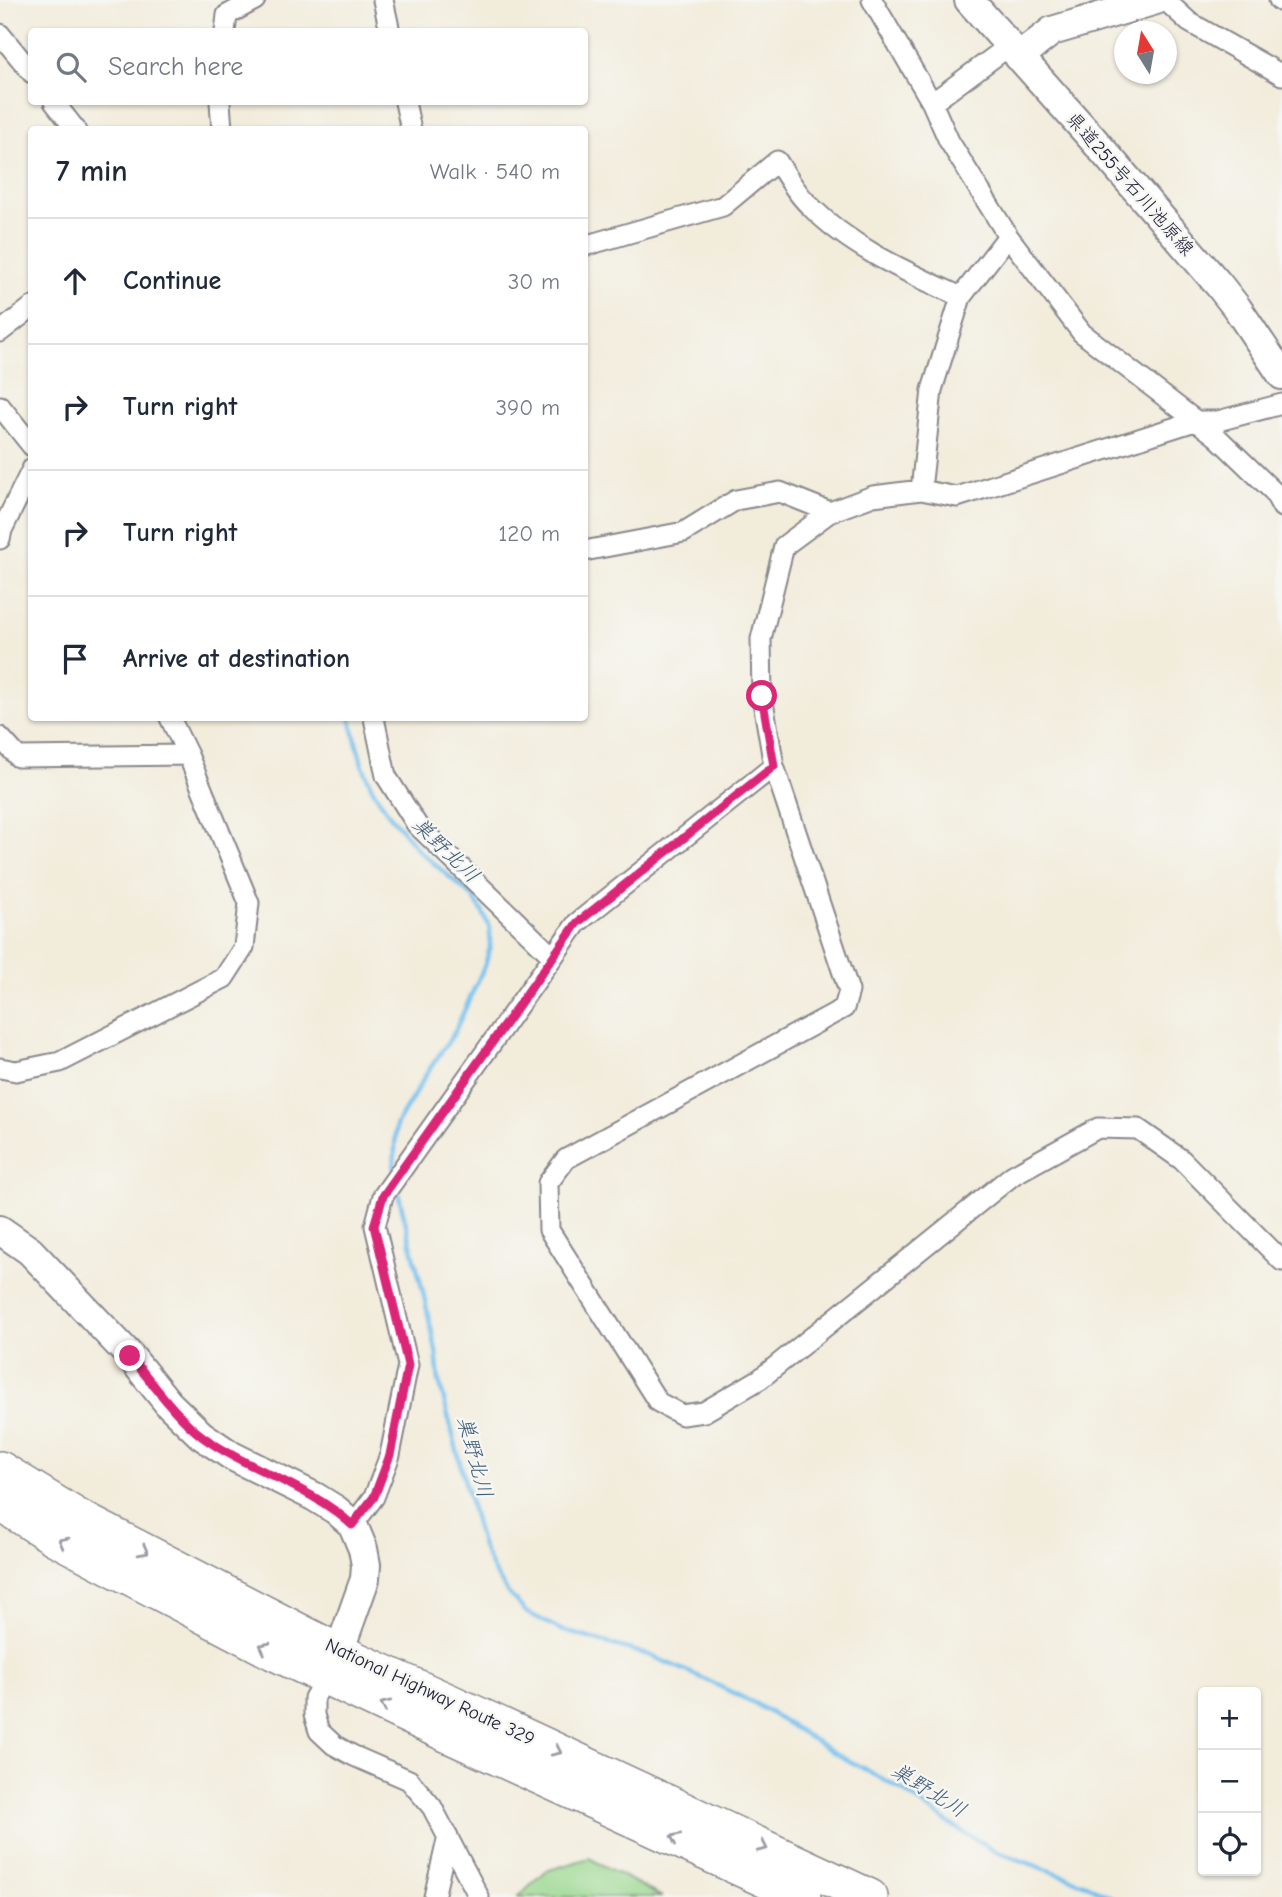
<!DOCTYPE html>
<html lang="en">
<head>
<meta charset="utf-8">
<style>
  body { margin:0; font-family:"Comic Neue","Klee One",sans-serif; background:#f6f6f7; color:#1f2937 }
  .controls { position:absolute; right:21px; bottom:21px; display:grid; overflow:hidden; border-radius:7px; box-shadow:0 2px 5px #0004 }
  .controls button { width:63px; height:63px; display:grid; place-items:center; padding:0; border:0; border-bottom:2px solid #e0e1e3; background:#fff; color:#1f2937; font:35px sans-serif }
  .compass { position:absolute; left:1114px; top:21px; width:63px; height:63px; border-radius:50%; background:#fff; box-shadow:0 2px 5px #0004; rotate:349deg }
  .stop { position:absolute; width:21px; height:21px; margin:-16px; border:5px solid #db2777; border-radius:50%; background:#fff }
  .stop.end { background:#db2777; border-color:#fff; box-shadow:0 2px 7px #0008 }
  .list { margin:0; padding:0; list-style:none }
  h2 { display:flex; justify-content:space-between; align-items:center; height:91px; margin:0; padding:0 28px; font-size:30px }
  h2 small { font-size:23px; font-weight:400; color:#747a83 }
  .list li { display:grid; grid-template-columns:46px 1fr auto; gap:21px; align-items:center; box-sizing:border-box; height:126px; padding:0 28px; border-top:2px solid #e0e1e3 }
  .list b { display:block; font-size:26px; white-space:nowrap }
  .list em { font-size:23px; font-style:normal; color:#747a83 }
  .icon { flex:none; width:38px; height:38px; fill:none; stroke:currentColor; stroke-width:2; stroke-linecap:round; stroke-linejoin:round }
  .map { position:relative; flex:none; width:1282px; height:1897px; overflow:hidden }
  .search { position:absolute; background:#fff; box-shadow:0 2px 5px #0004; left:28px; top:28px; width:560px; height:77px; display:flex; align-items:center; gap:18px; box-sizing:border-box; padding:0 24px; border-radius:7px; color:#747a83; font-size:26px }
  .panel { position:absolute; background:#fff; box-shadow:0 2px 5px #0004; left:28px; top:126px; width:560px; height:595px; border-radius:7px }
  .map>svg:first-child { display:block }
  .green { fill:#98d78d; stroke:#5d7c64; stroke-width:2 }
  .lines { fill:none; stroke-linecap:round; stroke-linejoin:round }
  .stream { stroke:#73bfed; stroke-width:4.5 }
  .street-casing { stroke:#8a878b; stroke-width:23 }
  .secondary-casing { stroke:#8a878b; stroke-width:32 }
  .highway-casing { stroke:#8a878b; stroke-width:38 }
  .street { stroke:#fff; stroke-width:19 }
  .secondary { stroke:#fff; stroke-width:28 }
  .highway { stroke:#fff; stroke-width:35 }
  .oneway { stroke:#9c9ca7 }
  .route { stroke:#db2777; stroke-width:9 }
  .labels { text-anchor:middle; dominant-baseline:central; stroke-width:5; stroke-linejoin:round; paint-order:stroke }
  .street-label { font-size:19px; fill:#22223b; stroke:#f6f6f2 }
  .water-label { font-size:21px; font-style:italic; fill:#3e5979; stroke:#f6f6f2 }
</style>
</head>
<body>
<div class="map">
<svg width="1282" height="1897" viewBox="0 0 1282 1897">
  <rect width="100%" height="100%" fill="#f6f6f2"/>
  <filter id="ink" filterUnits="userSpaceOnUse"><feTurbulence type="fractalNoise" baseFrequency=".0143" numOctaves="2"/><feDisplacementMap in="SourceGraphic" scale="14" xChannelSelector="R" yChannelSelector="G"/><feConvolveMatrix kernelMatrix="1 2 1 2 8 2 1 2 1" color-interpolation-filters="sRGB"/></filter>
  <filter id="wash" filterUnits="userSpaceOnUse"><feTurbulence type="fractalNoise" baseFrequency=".00686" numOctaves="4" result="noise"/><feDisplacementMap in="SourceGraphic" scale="28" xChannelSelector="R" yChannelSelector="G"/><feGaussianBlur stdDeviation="1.57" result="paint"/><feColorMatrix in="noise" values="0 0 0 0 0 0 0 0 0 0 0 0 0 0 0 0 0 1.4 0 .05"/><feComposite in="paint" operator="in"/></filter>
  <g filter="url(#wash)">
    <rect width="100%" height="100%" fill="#f2ecdb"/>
    <path class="green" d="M 589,1858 L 662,1897 L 518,1897 L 546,1871 Z"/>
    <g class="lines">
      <path class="stream" d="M 350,718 L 362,764 L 372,788 L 388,813 L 418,850 L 472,896 L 482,911 L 490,928 L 490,948 L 485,965 L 454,1033 L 427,1073 L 396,1125 L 394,1169
        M 397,1188 L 423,1292 L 436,1351 L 439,1381 L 481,1544 L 493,1570 L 508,1593 L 526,1612 L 561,1630 L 649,1655 L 698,1676 L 756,1704 L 833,1752 L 899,1788 L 953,1826 L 995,1851 L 1086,1884 L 1111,1897"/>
    </g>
  </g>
  <g filter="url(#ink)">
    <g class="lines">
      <g class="street-casing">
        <path id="street" d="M 383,0 L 390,32
          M 872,0 L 932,103 L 949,141 L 1008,236 L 1082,333 L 1217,437 L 1274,492 L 1282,507
          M 1165,0 L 1189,22 L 1282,75
          M 1279,0 L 1282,2
          M 225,32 L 227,15 L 255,0
          M 0,34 L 32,73
          M 54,102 L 76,130
          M 220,102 L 222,130
          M 405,102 L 411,130
          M 932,103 L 1009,46
          M 584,246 L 723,206 L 777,161 C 787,176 796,193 809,205 C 851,248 907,272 961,297
          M 0,332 L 32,307
          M 1282,404 L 1218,421 L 1195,421 L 957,497 L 921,490 L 873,496 L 830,512 L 784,546 L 761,639 L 762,696 L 774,766 L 849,991 L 844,1008 L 566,1159 L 548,1183 L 549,1230 L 658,1402 L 682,1415 L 704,1412 L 760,1379 L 1013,1175 L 1098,1128 L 1138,1129 L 1182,1160 L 1282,1261
          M 0,406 L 32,446
          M 921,490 L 932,390 L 961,297 L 1008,236
          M 0,539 L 2,530 L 32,469
          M 584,551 L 684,532 L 736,500 L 780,492 L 830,512
          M 374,718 L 386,776 L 417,825 L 553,957
          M 0,737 L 18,757 L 188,755
          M 0,1068 L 16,1071 L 60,1062 L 224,978 L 244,947 L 249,903 L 188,755 L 170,718
          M 353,1525 L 374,1497 L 390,1455 L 408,1365 L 375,1226 L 383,1196 L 577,923 L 774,766
          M 326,1677 L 314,1698 L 314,1715 L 319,1731 L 334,1745 L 354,1756 L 409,1780 L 432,1807 L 479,1897
          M 434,1897 L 448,1836"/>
      </g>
      <g class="secondary-casing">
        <path id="secondary" d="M 969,0 L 1091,137 L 1219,285 L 1237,308 L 1282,375
          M 1019,57 L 1052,31 L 1156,0
          M 0,1230 L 30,1251 L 130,1356 L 168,1403 L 201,1435 L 232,1456 L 315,1497 L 336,1510 L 353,1525 L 363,1549 L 366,1565 L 365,1579 L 339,1652 L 329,1670"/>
      </g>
      <g class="highway-casing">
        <path id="highway" d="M 0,1469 L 76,1516 L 339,1652 L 492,1721 L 870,1897
          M 0,1503 L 55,1538 L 273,1652 L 444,1733 L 803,1897"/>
      </g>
      <use href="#street" class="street"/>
      <use href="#secondary" class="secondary"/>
      <use href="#highway" class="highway"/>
    </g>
    <defs><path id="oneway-chevron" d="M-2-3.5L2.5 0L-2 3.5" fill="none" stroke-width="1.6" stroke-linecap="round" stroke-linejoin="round" transform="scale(1.75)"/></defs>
    <g class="oneway">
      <use href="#oneway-chevron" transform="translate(63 1542) rotate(-152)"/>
      <use href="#oneway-chevron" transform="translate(144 1551) rotate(28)"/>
      <use href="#oneway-chevron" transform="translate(264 1647) rotate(-153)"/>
      <use href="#oneway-chevron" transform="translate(385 1705) rotate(-155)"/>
      <use href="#oneway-chevron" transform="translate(557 1751) rotate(25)"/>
      <use href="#oneway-chevron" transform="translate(675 1838) rotate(-155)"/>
      <use href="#oneway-chevron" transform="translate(763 1847) rotate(25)"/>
    </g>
  </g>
  <g class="lines" filter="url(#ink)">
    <path class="route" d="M 130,1356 C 151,1381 177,1418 203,1437 C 250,1471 309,1485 352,1525 L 374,1497 L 390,1455 L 408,1365 L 374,1226 L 383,1196 L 577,923 L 774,766 L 762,696"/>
  </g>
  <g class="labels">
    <g class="street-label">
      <text transform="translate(1130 184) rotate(49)">県道255号石川池原線</text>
      <text transform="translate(430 1692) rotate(25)">National Highway Route 329</text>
    </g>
    <g class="water-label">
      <text transform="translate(446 850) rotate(44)">巣野北川</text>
      <text transform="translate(475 1457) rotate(75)">巣野北川</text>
      <text transform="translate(929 1790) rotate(32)">巣野北川</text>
    </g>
  </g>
</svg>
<div class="controls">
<button>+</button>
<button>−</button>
<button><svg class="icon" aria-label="locate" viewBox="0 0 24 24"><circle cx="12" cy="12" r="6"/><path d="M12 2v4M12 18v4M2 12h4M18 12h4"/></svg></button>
</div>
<svg class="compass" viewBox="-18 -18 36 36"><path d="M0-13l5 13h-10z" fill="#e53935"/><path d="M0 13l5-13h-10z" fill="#747a83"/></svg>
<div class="stop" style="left:762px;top:696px"></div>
<div class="stop end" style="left:130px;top:1356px"></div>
<div class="search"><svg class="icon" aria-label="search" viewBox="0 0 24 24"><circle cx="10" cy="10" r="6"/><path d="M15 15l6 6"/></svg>Search here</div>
<section class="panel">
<h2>7 min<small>Walk · 540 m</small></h2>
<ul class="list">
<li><svg class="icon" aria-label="ahead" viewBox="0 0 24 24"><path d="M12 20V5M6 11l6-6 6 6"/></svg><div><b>Continue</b></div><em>30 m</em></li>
<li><svg class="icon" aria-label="right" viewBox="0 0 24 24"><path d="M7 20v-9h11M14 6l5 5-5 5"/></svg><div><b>Turn right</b></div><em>390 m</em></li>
<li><svg class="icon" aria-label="right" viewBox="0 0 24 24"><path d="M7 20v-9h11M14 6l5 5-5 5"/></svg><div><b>Turn right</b></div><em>120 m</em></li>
<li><svg class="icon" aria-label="arrive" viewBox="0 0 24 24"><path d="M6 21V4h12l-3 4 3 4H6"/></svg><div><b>Arrive at destination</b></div></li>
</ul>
</section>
</div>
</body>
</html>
